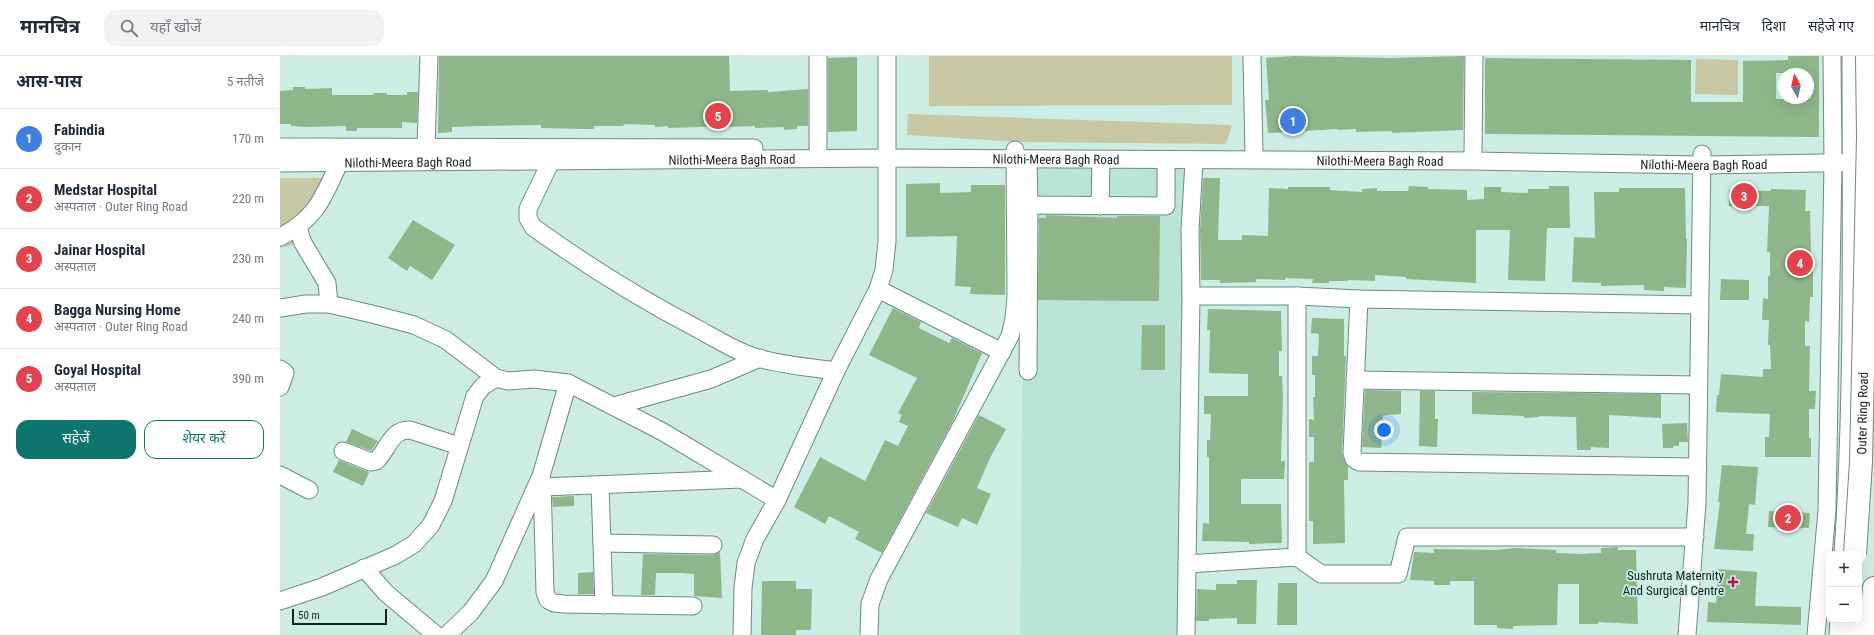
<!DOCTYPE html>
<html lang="hi">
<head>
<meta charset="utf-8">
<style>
  body { margin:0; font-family:"Roboto Condensed","Noto Sans Devanagari",sans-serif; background:#f2f2f3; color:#1f2937 }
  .controls { position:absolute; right:12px; bottom:12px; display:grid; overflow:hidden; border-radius:8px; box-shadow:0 4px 16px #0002 }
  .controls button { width:36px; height:36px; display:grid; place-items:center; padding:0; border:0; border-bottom:1px solid #e0e1e3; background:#fff; color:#1f2937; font:20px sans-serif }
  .compass { position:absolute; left:1498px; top:12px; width:36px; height:36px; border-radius:50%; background:#fff; box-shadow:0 4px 16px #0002; rotate:352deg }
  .scale { position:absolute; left:12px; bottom:10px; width:95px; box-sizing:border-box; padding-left:4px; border:2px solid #16221f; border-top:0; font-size:11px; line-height:14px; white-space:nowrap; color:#16221f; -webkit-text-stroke:3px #cdede4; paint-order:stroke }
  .you { position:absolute; left:1104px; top:374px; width:14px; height:14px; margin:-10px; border:3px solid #fff; border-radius:50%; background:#1a73e8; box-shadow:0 0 0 6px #1a73e833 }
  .badge { display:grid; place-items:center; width:26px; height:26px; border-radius:50%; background:#0f766e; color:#fff; font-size:13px; font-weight:700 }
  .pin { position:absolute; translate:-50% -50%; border:2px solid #fff; box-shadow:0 1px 4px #0006 }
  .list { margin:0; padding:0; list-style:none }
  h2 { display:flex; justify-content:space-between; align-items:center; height:52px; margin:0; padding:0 16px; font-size:17px }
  h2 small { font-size:13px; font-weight:400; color:#747a83 }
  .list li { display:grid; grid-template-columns:26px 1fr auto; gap:12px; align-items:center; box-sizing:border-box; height:60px; padding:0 16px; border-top:1px solid #e0e1e3 }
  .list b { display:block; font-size:15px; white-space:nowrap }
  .list p { margin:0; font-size:13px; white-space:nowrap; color:#747a83 }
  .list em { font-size:13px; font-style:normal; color:#747a83 }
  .actions { display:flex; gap:8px; padding:12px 16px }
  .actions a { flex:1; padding:9px 0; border:1px solid #0f766e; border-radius:12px; text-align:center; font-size:14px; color:#0f766e }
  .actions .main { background:#0f766e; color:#fff }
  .icon { flex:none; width:22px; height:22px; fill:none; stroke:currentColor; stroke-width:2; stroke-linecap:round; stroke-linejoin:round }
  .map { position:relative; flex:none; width:1594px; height:579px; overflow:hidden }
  header { display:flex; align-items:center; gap:24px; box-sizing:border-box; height:56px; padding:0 20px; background:#fff; border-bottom:1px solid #e0e1e3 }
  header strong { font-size:19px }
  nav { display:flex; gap:22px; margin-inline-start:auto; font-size:14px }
  .search { width:280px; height:36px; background:#f2f2f3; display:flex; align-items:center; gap:10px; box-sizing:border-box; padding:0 14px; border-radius:12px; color:#747a83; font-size:15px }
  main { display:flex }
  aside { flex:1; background:#fff }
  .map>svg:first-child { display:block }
  .built { fill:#bbe4d9 }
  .green { fill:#c7c7a3 }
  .building { fill:#8fb58a; fill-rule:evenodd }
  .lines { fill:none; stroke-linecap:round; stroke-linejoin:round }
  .minor-casing { stroke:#6d8a82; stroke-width:19 }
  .major-casing { stroke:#6d8a82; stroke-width:24 }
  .minor { stroke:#fff; stroke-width:17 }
  .major { stroke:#fff; stroke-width:22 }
  .major-bridge-casing { stroke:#6d8a82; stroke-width:24; stroke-linecap:butt }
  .major-bridge { stroke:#fff; stroke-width:22 }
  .poi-dot { fill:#a91752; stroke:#cdede4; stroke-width:1.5 }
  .labels { text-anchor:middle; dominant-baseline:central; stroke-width:3.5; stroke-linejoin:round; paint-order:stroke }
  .street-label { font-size:13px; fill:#16221f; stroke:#cdede4 }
  .poi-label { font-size:13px; fill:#16221f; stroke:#cdede4; text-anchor:end }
</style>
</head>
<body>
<header>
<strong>मानचित्र</strong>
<div class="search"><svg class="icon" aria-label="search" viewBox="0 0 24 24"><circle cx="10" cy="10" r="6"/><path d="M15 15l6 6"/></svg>यहाँ खोजें</div>
<nav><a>मानचित्र</a><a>दिशा</a><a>सहेजे गए</a></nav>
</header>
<main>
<aside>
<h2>आस-पास<small>5 नतीजे</small></h2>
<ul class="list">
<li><span class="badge" style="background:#3f7fe0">1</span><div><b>Fabindia</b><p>दुकान</p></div><em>170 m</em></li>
<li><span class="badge" style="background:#e0444e">2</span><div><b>Medstar Hospital</b><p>अस्पताल · Outer Ring Road</p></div><em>220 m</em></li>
<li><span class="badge" style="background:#e0444e">3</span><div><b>Jainar Hospital</b><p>अस्पताल</p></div><em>230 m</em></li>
<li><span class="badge" style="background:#e0444e">4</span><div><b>Bagga Nursing Home</b><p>अस्पताल · Outer Ring Road</p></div><em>240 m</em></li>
<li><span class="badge" style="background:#e0444e">5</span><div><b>Goyal Hospital</b><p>अस्पताल</p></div><em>390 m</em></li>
</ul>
<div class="actions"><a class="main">सहेजें</a><a>शेयर करें</a></div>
</aside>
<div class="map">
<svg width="1594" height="579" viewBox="0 0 1594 579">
  <rect width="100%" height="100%" fill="#cdede4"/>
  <path class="built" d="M 740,108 L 912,110 L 910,579 L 740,579 L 743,251 Z"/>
  <path class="green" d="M 649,0 L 952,0 L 952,49 L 649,50 Z
    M 1416,3 L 1458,4 L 1458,39 L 1415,38 Z
    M 628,58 L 952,69 L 946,88 L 744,86 L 627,79 Z
    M 0,122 L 45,122 L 16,188 L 0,192 Z"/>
  <path class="building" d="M 159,0 L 449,0 L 450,35 L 488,34 L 488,36 L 528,33 L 528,70 L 517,70 L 517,73 L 504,74 L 504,71 L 475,72 L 475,70 L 447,71 L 447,70 L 388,72 L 388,70 L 375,71 L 375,69 L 344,68 L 343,70 L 314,70 L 314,73 L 302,73 L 261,72 L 261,69 L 201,70 L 172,71 L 172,76 L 158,77 Z
    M 1014,0 L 1110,2 L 1184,0 L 1183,74 L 1112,77 L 1112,75 L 1076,76 L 1076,73 L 1058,74 L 1058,73 L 988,77 L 985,44 L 989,44 L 986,2 Z
    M 1508,0 L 1539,0 L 1539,81 L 1205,78 L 1205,2 L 1411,4 L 1411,46 L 1463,46 L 1463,5 L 1508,4 ZM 1496,17 L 1528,17 L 1528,43 L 1496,43 Z
    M 577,1 L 577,75 L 548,76 L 548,2 Z
    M 13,31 L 25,31 L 25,33 L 52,32 L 52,39 L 94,39 L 93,37 L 107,37 L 107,39 L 127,39 L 127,36 L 138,36 L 137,67 L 122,66 L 122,72 L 77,72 L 77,75 L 66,75 L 66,70 L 27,71 L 11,70 L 11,68 L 0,68 L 0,35 L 13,34 Z
    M 923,122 L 940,122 L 938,184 L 962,184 L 962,179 L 988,180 L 989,132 L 1008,133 L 1008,131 L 1050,131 L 1050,134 L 1082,136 L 1082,133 L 1097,132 L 1097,135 L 1128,135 L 1129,130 L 1148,131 L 1148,133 L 1187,134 L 1187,144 L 1204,143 L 1204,131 L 1221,131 L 1221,136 L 1248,137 L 1248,133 L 1269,133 L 1269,130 L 1289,130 L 1290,172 L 1267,172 L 1265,225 L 1228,224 L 1230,174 L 1196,174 L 1196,227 L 1126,223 L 1126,221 L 1095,219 L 1095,225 L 1068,224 L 1068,225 L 1049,225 L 1049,227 L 1032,227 L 1033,223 L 1005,222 L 1005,224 L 976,223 L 976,226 L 940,227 L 940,224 L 921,224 L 920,175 Z
    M 660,127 L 660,137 L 691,136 L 691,129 L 725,129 L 725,239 L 690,238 L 691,231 L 675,230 L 677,180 L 626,181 L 626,128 Z
    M 1339,132 L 1405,132 L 1406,183 L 1407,183 L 1406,232 L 1384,231 L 1384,235 L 1364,234 L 1364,229 L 1321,230 L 1321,227 L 1292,226 L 1294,181 L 1315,182 L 1314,136 L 1339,136 Z
    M 1491,133 L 1526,134 L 1525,155 L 1530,155 L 1531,200 L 1533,200 L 1533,241 L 1530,241 L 1529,266 L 1525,265 L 1525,290 L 1530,290 L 1529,335 L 1536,335 L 1535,353 L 1529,353 L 1529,382 L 1531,382 L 1531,401 L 1485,401 L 1485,381 L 1489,381 L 1490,358 L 1436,356 L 1437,339 L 1439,339 L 1441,318 L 1483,321 L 1483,313 L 1491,313 L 1490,289 L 1488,289 L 1489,264 L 1482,264 L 1483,242 L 1488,243 L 1488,220 L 1490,220 L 1490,196 L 1487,196 L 1489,150 L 1449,150 L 1449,134 L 1491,135 Z
    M 766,159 L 837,162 L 837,160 L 880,160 L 879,245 L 758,244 L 759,162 L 766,162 Z
    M 133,164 L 175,189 L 152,224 L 130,210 L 127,215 L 108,202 Z
    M 1441,223 L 1469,224 L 1469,244 L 1440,244 Z
    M 613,252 L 641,266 L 639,272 L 669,287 L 672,282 L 702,297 L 673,365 L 602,497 L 575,483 L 579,476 L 549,460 L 545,468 L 514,451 L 540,401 L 585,425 L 605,384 L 618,390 L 628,370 L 619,366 L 622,359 L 618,357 L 637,322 L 589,299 Z
    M 928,253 L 1001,255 L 1002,295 L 999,295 L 999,320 L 1002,320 L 1003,342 L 1001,405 L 1005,405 L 1004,423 L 961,423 L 961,448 L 1001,448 L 1002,487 L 969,488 L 969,486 L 922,485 L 923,467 L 929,468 L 929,401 L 927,401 L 927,384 L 930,384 L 931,358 L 924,358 L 924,340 L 968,340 L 968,318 L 929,317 L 930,274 L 927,274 Z
    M 1032,262 L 1064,263 L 1064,300 L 1066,300 L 1062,397 L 1065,406 L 1068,411 L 1068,424 L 1064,424 L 1065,487 L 1033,488 L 1033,465 L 1029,465 L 1029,406 L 1034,406 L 1034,381 L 1029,381 L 1029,363 L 1034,364 L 1033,341 L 1035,341 L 1035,319 L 1032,319 L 1032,300 L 1038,300 L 1039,278 L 1031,277 Z
    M 862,269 L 885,269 L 885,314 L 861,314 Z
    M 1085,334 L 1121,335 L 1121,358 L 1103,359 L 1101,392 L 1082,391 Z
    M 1140,335 L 1155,335 L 1155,363 L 1158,363 L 1157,391 L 1139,390 Z
    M 1192,336 L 1381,338 L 1381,362 L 1329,359 L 1329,392 L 1311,391 L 1311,394 L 1297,394 L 1296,361 L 1259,360 L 1259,361 L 1244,362 L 1244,360 L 1192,358 Z
    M 699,359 L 726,373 L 710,402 L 697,432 L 711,438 L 697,469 L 682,462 L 678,471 L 646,457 Z
    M 1407,367 L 1408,386 L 1399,386 L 1399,390 L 1393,390 L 1393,392 L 1383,392 L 1382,368 Z
    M 72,373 L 98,385 L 91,395 L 66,386 Z
    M 59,404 L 89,416 L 83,430 L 53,416 Z
    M 1442,409 L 1478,411 L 1475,449 L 1469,448 L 1466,478 L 1474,478 L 1473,495 L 1434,493 L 1440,446 L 1438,446 Z
    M 294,440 L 294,450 L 273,451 L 272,441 Z
    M 1489,455 L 1530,457 L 1529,472 L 1488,471 Z
    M 1338,491 L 1338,494 L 1356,494 L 1358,568 L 1318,566 L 1318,568 L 1299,568 L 1299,528 L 1278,528 L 1277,569 L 1233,570 L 1233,573 L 1217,572 L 1217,569 L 1194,569 L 1194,525 L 1170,525 L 1170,529 L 1154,529 L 1154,525 L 1130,524 L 1134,496 L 1154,497 L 1154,493 L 1217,494 L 1235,492 L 1276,494 L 1276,497 L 1300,498 L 1321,497 L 1321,492 Z
    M 440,496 L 442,542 L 414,540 L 414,518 L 402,517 L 376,517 L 375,539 L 361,539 L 363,498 L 433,499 Z
    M 1438,513 L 1477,516 L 1475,550 L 1521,551 L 1521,569 L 1427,566 L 1428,546 L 1436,547 Z
    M 313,516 L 314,538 L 298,538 L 298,517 Z
    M 957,524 L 977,524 L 976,568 L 957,568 L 957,562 L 929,563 L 929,565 L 916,565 L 917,533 L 936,534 L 936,528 L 957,528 Z
    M 482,525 L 516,525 L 516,533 L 532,533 L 531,574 L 516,574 L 516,579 L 481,579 Z
    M 998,527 L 1017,527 L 1017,569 L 997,569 Z"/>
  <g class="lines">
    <g class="minor-casing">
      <g id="minor">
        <path d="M 538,0 L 538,92"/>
        <path d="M 972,0 L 974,98"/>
        <path d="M 0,91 L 474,92"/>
        <path d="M 146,91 L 149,0"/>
        <path d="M 271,97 L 271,105 L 248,153 L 248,162 L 253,171 C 306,209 360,243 418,273 C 438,284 459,297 481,303 C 506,309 531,312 556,315"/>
        <path d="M 1193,97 L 1194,0"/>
        <path d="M 748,104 L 749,149 L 886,150 L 886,105"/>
        <path id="s1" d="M 0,107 L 608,102 L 1193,105 L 1422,109 L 1594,106"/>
        <path d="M 820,150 L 821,104"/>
        <path d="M 18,172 L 23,187 L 47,227 L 49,248"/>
        <path d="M 0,181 C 35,164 44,141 59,107"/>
        <path d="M 598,233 L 722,296"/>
        <path d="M 911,240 L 910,175 L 914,105"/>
        <path d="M 1017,240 L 1017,501"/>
        <path d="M 1079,243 L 1072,397 L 1074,403 L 1079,406 L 1417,411"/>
        <path d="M 0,252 L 26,248 L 49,248 L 96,259 L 134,269 L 166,284 L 216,322 L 228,325 L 254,323 L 288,327 L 383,376 L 497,444"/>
        <path d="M 0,313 L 5,317 L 0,331"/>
        <path d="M 748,315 L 749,149"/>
        <path d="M 1075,324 L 1418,329"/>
        <path d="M 334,350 L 431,323 L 480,302"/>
        <path d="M 63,395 L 91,406 L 96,405 C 108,394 111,373 130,374 L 179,390"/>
        <path d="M 0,419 L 29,434"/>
        <path d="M 262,424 L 265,536 L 268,544 L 274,547 L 284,548 L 413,550"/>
        <path d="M 320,429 L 324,549"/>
        <path d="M 262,431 L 462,423"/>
        <path d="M 322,487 L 433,489"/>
        <path d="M 1563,498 C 1574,333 1571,166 1571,0"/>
        <path d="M 907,508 L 1017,501 L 1041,518 L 1118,518 L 1127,481 L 1415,481"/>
        <path d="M 84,512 L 106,537 L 156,579"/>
        <path d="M 0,545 L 42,531 L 116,499 L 134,488 L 151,469 L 163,445 L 195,340 L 203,330 L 216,322"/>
        <path d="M 167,579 L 191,556 L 214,525 L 261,420 L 288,327"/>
        <path d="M 462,579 L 463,532 L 466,507 L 475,483 L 497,444 L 556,315 L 598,233 L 604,214 L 607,185 L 607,0"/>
        <path d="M 589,579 L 590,548 L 599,523 L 730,280 L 734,263 L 736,240 L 735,94"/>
        <path d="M 906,579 L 911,240 L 1017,240 L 1079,243 L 1419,249"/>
        <path d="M 1407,579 L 1417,447 L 1422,98"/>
        <path d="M 1536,579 L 1547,454 L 1553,107 L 1552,0"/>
        <path d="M 1558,579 L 1559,564"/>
      </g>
    </g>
    <g class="major-casing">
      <path id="major" d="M 1570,579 L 1571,564
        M 1590,579 L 1594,532"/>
    </g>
    <use href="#minor" class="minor"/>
    <use href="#major" class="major"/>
    <g class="major-bridge-casing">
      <g id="major-bridge">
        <path id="s2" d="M 1575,498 L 1581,406 L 1588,80 L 1587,0"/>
      </g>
    </g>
    <use href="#major-bridge" class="major-bridge"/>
  </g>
  <path class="poi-dot" d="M1451 520h4v4h4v4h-4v4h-4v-4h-4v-4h4z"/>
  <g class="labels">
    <g class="street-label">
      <text stroke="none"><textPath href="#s1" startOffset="452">Nilothi-Meera Bagh Road</textPath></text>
      <text stroke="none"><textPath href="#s1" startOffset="776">Nilothi-Meera Bagh Road</textPath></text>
      <text stroke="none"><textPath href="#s1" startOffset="1100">Nilothi-Meera Bagh Road</textPath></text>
      <text stroke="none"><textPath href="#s1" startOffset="128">Nilothi-Meera Bagh Road</textPath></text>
      <text stroke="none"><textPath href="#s1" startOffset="1424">Nilothi-Meera Bagh Road</textPath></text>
      <text stroke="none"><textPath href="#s2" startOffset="141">Outer Ring Road</textPath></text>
    </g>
    <g class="poi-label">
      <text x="1444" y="519">Sushruta Maternity<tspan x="1444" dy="15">And Surgical Centre</tspan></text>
    </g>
  </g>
</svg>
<div class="controls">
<button>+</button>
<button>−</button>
</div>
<svg class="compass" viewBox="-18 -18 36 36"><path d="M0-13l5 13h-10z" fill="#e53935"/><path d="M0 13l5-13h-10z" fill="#747a83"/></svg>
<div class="scale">50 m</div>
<div class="you"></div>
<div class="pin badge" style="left:1013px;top:65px;background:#3f7fe0">1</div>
<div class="pin badge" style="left:1508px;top:462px;background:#e0444e">2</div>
<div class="pin badge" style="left:1464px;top:140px;background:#e0444e">3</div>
<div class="pin badge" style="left:1520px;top:207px;background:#e0444e">4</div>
<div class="pin badge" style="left:438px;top:60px;background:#e0444e">5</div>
</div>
</main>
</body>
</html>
